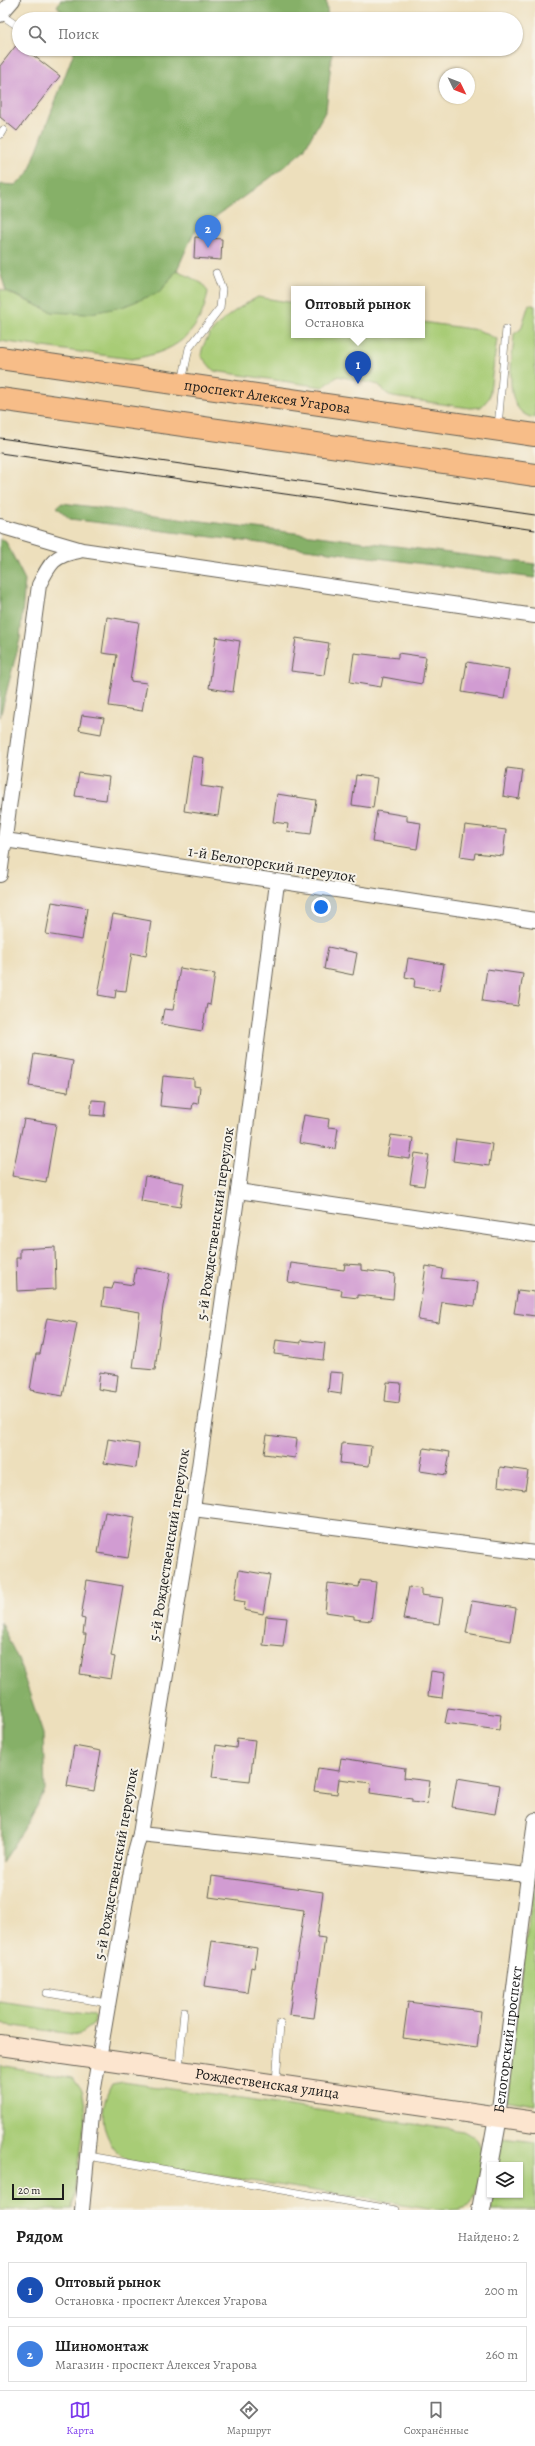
<!DOCTYPE html>
<html lang="ru">
<head>
<meta charset="utf-8">
<style>
  body { margin:0; font-family:Alegreya,serif; background:#f6f6f6; color:#222 }
  .controls { position:absolute; right:12px; bottom:12px; display:grid; overflow:hidden; border-radius:0px; box-shadow:0 1px 3px #0004 }
  .controls button { width:36px; height:36px; display:grid; place-items:center; padding:0; border:0; border-bottom:1px solid #e0e0e0; background:#fff; color:#222; font:20px sans-serif }
  .compass { position:absolute; left:439px; top:68px; width:36px; height:36px; border-radius:50%; background:#fff; box-shadow:0 1px 3px #0004; rotate:133deg }
  .scale { position:absolute; left:12px; bottom:10px; width:52px; box-sizing:border-box; padding-left:4px; border:2px solid #1c1c1c; border-top:0; font-size:11px; line-height:14px; white-space:nowrap; color:#1c1c1c; -webkit-text-stroke:3px #f7f3e8; paint-order:stroke }
  .you { position:absolute; left:321px; top:907px; width:14px; height:14px; margin:-10px; border:3px solid #fff; border-radius:50%; background:#1a73e8; box-shadow:0 0 0 6px #1a73e833 }
  .badge { display:grid; place-items:center; width:26px; height:26px; border-radius:50%; background:#7c3aed; color:#fff; font-size:13px; font-weight:700 }
  .pin { position:absolute; translate:-50% -33px; filter:drop-shadow(0 1px 2px #0008) }
  .pin::after { content:''; position:absolute; top:21px; width:14px; height:12px; background:inherit; clip-path:polygon(0 0,100% 0,50% 100%) }
  .popup { position:absolute; left:291px; top:286px; width:134px; height:52px; box-sizing:border-box; display:grid; place-content:center; border-radius:0px; background:#fff; filter:drop-shadow(0 1px 3px #0005); font-size:13px; white-space:nowrap; color:#767676 }
  .popup b { font-size:15px; color:#222 }
  .popup::after { content:''; position:absolute; left:50%; top:100%; margin-left:-8px; border:8px solid transparent; border-top-color:#fff }
  .list { margin:0; padding:0; list-style:none }
  h2 { display:flex; justify-content:space-between; align-items:center; height:52px; margin:0; padding:0 16px; font-size:17px }
  h2 small { font-size:13px; font-weight:400; color:#767676 }
  .list li { display:grid; grid-template-columns:26px 1fr auto; gap:12px; align-items:center; box-sizing:border-box; height:56px; margin:0 8px 8px; padding:0 8px; border:1px solid #e0e0e0; border-radius:0px }
  .list b { display:block; font-size:15px; white-space:nowrap }
  .list p { margin:0; font-size:13px; white-space:nowrap; color:#767676 }
  .list em { font-size:13px; font-style:normal; color:#767676 }
  .icon { flex:none; width:22px; height:22px; fill:none; stroke:currentColor; stroke-width:2; stroke-linecap:round; stroke-linejoin:round }
  .map { position:relative; flex:none; width:535px; height:2210px; overflow:hidden }
  .search { position:absolute; background:#fff; box-shadow:0 1px 3px #0004; left:12px; right:12px; top:12px; height:44px; display:flex; align-items:center; gap:10px; box-sizing:border-box; padding:0 14px; border-radius:22px; color:#767676; font-size:15px }
  .sheet { height:180px; background:#fff }
  nav { display:flex; justify-content:space-around; align-items:center; box-sizing:border-box; height:56px; border-top:1px solid #e0e0e0; background:#fff; font-size:11px; color:#767676 }
  nav a { display:grid; justify-items:center; gap:2px }
  nav .on { color:#7c3aed }
  .map>svg:first-child { display:block }
  .green { fill:#a8cc76; stroke:#627449 }
  .forest { fill:#86b067; stroke:#516642 }
  .building { fill:#d19cd2 }
  .lines { fill:none; stroke-linecap:round; stroke-linejoin:round }
  .service-casing { stroke:#656054; stroke-width:8 }
  .minor-casing { stroke:#656054; stroke-width:16 }
  .tertiary-casing { stroke:#656054; stroke-width:20 }
  .secondary-casing { stroke:#656054; stroke-width:22 }
  .primary-casing { stroke:#656054; stroke-width:24 }
  .service { stroke:#fff; stroke-width:7 }
  .minor { stroke:#fff; stroke-width:14 }
  .tertiary { stroke:#fff; stroke-width:18 }
  .secondary { stroke:#fce5cf; stroke-width:20 }
  .primary { stroke:#f7bd88; stroke-width:22 }
  .tram { stroke:#1c1c1c; stroke-width:1 }
  .labels { text-anchor:middle; dominant-baseline:central; stroke-width:4; stroke-linejoin:round; paint-order:stroke }
  .street-label { font-size:15px; fill:#1c1c1c; stroke:#f7f3e8 }
</style>
</head>
<body>
<div class="map">
<svg width="535" height="2210" viewBox="0 0 535 2210">
  <rect width="100%" height="100%" fill="#f7f3e8"/>
  <filter id="ink" filterUnits="userSpaceOnUse"><feTurbulence type="fractalNoise" baseFrequency=".025" numOctaves="2"/><feDisplacementMap in="SourceGraphic" scale="8" xChannelSelector="R" yChannelSelector="G"/><feConvolveMatrix kernelMatrix="1 2 1 2 8 2 1 2 1" color-interpolation-filters="sRGB"/></filter>
  <filter id="wash" filterUnits="userSpaceOnUse"><feTurbulence type="fractalNoise" baseFrequency=".012" numOctaves="4" result="noise"/><feDisplacementMap in="SourceGraphic" scale="16" xChannelSelector="R" yChannelSelector="G"/><feGaussianBlur stdDeviation="0.9" result="paint"/><feColorMatrix in="noise" values="0 0 0 0 0 0 0 0 0 0 0 0 0 0 0 0 0 1.4 0 .05"/><feComposite in="paint" operator="in"/></filter>
  <g filter="url(#wash)">
    <rect width="100%" height="100%" fill="#eddfbc"/>
    <path class="green" d="M 177,270 L 203,284 L 208,292 C 200,336 173,353 131,359 L 0,341 L 0,289 L 52,312 L 160,292 Z
      M 258,297 L 294,303 L 294,335 L 422,335 L 422,322 L 478,330 L 497,339 L 489,398 L 481,407 L 470,408 L 393,397 L 386,393 L 379,385 L 338,376 L 323,387 L 214,371 L 201,356 C 203,330 237,308 258,297 Z
      M 529,304 L 535,306 L 535,418 C 500,413 513,359 514,334 L 521,329 Z
      M 535,1874 L 535,2105 L 504,2100 Z
      M 0,2002 L 92,2015 L 95,2018 L 94,2024 L 79,2035 L 0,2024 Z
      M 0,2065 L 73,2078 L 82,2091 L 86,2111 L 73,2210 L 0,2210 Z
      M 123,2082 L 463,2131 C 471,2135 478,2139 481,2148 C 485,2159 478,2199 469,2206 C 462,2210 450,2210 442,2210 L 132,2163 C 103,2146 95,2114 112,2084 Z
      M 501,2138 L 535,2142 L 535,2210 L 490,2210 L 493,2195 L 520,2195 L 520,2165 L 497,2165 Z"/>
    <path class="forest" d="M 61,0 L 326,0 L 328,19 L 68,19 L 57,6 Z
      M 75,49 L 331,49 L 332,53 L 326,110 L 304,150 L 270,178 L 194,232 L 177,270 L 160,292 L 122,307 L 86,314 L 52,312 L 6,291 L 0,271 L 0,184 L 15,185 L 28,174 Z
      M 62,503 L 535,564 L 535,578 L 70,519 L 57,507 Z
      M 0,539 L 5,540 L 25,580 L 20,639 L 0,717 Z
      M 0,1622 L 18,1659 L 43,1734 L 45,1790 L 28,1823 L 2,1862 Z"/>
    <g id="blocks">
      <path class="building" d="M 18,43 L 19,49 L 25,49 L 60,76 L 17,131 L 0,117 L 0,66 Z
        M 195,237 L 222,239 L 221,260 L 194,258 Z
        M 107,617 L 139,622 L 130,681 L 147,683 L 142,711 L 109,706 L 117,655 L 102,653 Z
        M 216,637 L 240,641 L 233,692 L 209,688 Z
        M 296,638 L 329,643 L 324,675 L 291,671 Z
        M 354,653 L 398,658 L 398,653 L 426,657 L 422,684 L 383,677 L 381,687 L 350,682 Z
        M 467,662 L 509,669 L 504,699 L 462,692 Z
        M 82,715 L 104,718 L 101,734 L 79,730 Z
        M 192,756 L 204,758 L 201,786 L 222,789 L 218,816 L 184,811 Z
        M 507,768 L 523,770 L 519,799 L 503,796 Z
        M 79,773 L 109,777 L 106,800 L 75,796 Z
        M 356,775 L 377,778 L 373,808 L 352,805 Z
        M 277,794 L 316,800 L 311,834 L 287,831 L 288,824 L 273,822 Z
        M 377,811 L 407,816 L 407,821 L 421,823 L 417,849 L 372,842 Z
        M 465,825 L 506,830 L 503,856 L 475,853 L 474,859 L 460,857 Z
        M 52,902 L 87,908 L 82,940 L 46,934 Z
        M 113,914 L 151,921 L 146,956 L 132,953 L 126,991 L 116,990 L 115,998 L 98,995 Z
        M 328,947 L 357,953 L 353,975 L 324,969 Z
        M 408,958 L 444,964 L 439,991 L 414,987 L 415,979 L 405,977 Z
        M 180,968 L 215,974 L 210,1005 L 207,1004 L 202,1031 L 161,1024 L 164,1009 L 173,1010 Z
        M 487,969 L 523,974 L 518,1006 L 482,1001 Z
        M 34,1054 L 73,1061 L 68,1092 L 29,1086 Z
        M 163,1076 L 194,1079 L 194,1086 L 200,1087 L 198,1104 L 193,1103 L 192,1109 L 160,1106 Z
        M 92,1100 L 106,1101 L 104,1116 L 90,1115 Z
        M 304,1115 L 329,1119 L 328,1127 L 338,1128 L 335,1149 L 299,1143 Z
        M 24,1119 L 56,1124 L 46,1182 L 12,1176 Z
        M 391,1135 L 413,1138 L 410,1159 L 387,1156 Z
        M 456,1139 L 492,1144 L 489,1166 L 453,1161 Z
        M 415,1153 L 429,1155 L 424,1186 L 410,1184 Z
        M 145,1176 L 184,1183 L 180,1207 L 141,1201 Z
        M 55,1247 L 56,1289 L 17,1291 L 16,1258 L 20,1258 L 20,1249 Z
        M 291,1263 L 344,1270 L 345,1264 L 361,1265 L 361,1270 L 395,1274 L 393,1299 L 358,1295 L 358,1298 L 341,1296 L 342,1290 L 288,1282 Z
        M 426,1266 L 443,1269 L 441,1278 L 478,1282 L 475,1306 L 442,1302 L 439,1323 L 418,1320 Z
        M 136,1267 L 170,1273 L 163,1306 L 155,1370 L 133,1368 L 140,1312 L 102,1306 L 104,1288 L 112,1289 L 114,1282 L 133,1285 Z
        M 518,1290 L 535,1292 L 535,1316 L 514,1313 Z
        M 47,1318 L 77,1323 L 63,1396 L 30,1390 L 36,1354 L 40,1354 Z
        M 276,1340 L 301,1343 L 301,1340 L 325,1343 L 323,1360 L 274,1354 Z
        M 100,1372 L 118,1375 L 116,1392 L 98,1389 Z
        M 330,1372 L 343,1373 L 341,1394 L 328,1392 Z
        M 387,1382 L 401,1383 L 399,1403 L 385,1401 Z
        M 267,1435 L 297,1439 L 295,1458 L 264,1454 Z
        M 108,1439 L 139,1444 L 136,1468 L 104,1463 Z
        M 342,1443 L 371,1446 L 369,1466 L 340,1463 Z
        M 424,1448 L 450,1452 L 446,1475 L 420,1471 Z
        M 500,1467 L 528,1471 L 525,1490 L 498,1486 Z
        M 105,1512 L 135,1517 L 128,1558 L 98,1553 Z
        M 239,1570 L 270,1575 L 263,1614 L 244,1610 L 245,1602 L 234,1600 Z
        M 87,1580 L 123,1586 L 111,1656 L 115,1657 L 111,1679 L 80,1674 L 86,1634 L 83,1634 L 85,1619 L 81,1618 Z
        M 360,1580 L 376,1582 L 371,1621 L 354,1619 L 354,1616 L 325,1612 L 328,1583 L 359,1587 Z
        M 409,1587 L 421,1589 L 421,1595 L 443,1598 L 439,1624 L 403,1619 Z
        M 472,1601 L 516,1608 L 511,1641 L 466,1633 Z
        M 266,1616 L 287,1618 L 283,1647 L 263,1645 Z
        M 431,1671 L 445,1673 L 442,1698 L 428,1696 Z
        M 448,1708 L 501,1715 L 499,1730 L 445,1723 Z
        M 237,1738 L 255,1740 L 250,1781 L 212,1777 L 216,1745 L 236,1748 Z
        M 74,1746 L 101,1751 L 94,1791 L 67,1786 Z
        M 341,1758 L 405,1768 L 404,1778 L 430,1781 L 427,1804 L 412,1802 L 412,1799 L 370,1793 L 371,1783 L 339,1779 L 337,1794 L 314,1791 L 318,1768 L 339,1771 Z
        M 457,1778 L 500,1785 L 495,1814 L 452,1807 Z
        M 212,1876 L 323,1892 L 317,1937 L 325,1938 L 314,2018 L 289,2015 L 304,1910 L 209,1897 Z
        M 212,1941 L 257,1948 L 254,1968 L 251,1967 L 247,1992 L 205,1986 Z
        M 408,2002 L 481,2011 L 477,2048 L 403,2038 Z"/>
    </g>
  </g>
  <g filter="url(#ink)">
    <use href="#blocks" fill-opacity="0" stroke="#656054" stroke-width="1"/>
    <g class="lines">
      <g class="service-casing">
        <path id="service" d="M 0,14 L 19,27
          M 0,135 L 3,130
          M 182,382 L 189,348 L 220,308 L 222,289 L 216,273
          M 498,428 L 506,329
          M 47,1993 L 108,2003
          M 179,2069 L 184,2011
          M 276,2083 L 280,2024
          M 88,2156 L 396,2210"/>
      </g>
      <g class="minor-casing">
        <g id="minor">
          <path d="M 0,15 L 13,0"/>
          <path d="M 0,526 L 82,550 L 535,616"/>
          <path d="M 5,840 L 535,920"/>
          <path d="M 0,875 L 39,585 C 50,563 54,555 79,551"/>
          <path d="M 238,1191 L 535,1235"/>
          <path d="M 193,1509 L 535,1553"/>
          <path d="M 140,1834 L 528,1875"/>
          <path id="s1" d="M 498,2117 L 535,1820"/>
          <path d="M 82,2210 L 93,2094 L 133,1859 L 140,1834 L 193,1509 L 238,1191 L 277,883"/>
        </g>
      </g>
      <g class="tertiary-casing">
        <path id="tertiary" d="M 481,2210 L 498,2117"/>
      </g>
      <g class="secondary-casing">
        <g id="secondary">
          <path id="s2" d="M 0,2045 L 535,2122"/>
        </g>
      </g>
      <g class="primary-casing">
        <g id="primary">
          <path id="s3" d="M 0,358 L 535,435"/>
          <path d="M 0,399 L 535,475"/>
        </g>
      </g>
      <use href="#service" class="service"/>
      <use href="#minor" class="minor"/>
      <use href="#tertiary" class="tertiary"/>
      <use href="#secondary" class="secondary"/>
      <use href="#primary" class="primary"/>
      <path class="tram" d="M 0,438 L 535,515
        M 0,453 L 535,530"/>
    </g>
  </g>
  <g class="labels">
    <g class="street-label">
      <text stroke="none"><textPath href="#s3" startOffset="270">проспект Алексея Угарова</textPath></text>
      <text transform="translate(272 864) rotate(9)">1-й Белогорский переулок</text>
      <text transform="translate(215 1224) rotate(-82)">5-й Рождественский переулок</text>
      <text transform="translate(169 1545) rotate(-81)">5-й Рождественский переулок</text>
      <text transform="translate(116 1864) rotate(-80)">5-й Рождественский переулок</text>
      <text stroke="none"><textPath href="#s1" startOffset="78">Белогорский проспект</textPath></text>
      <text stroke="none"><textPath href="#s2" startOffset="270">Рождественская улица</textPath></text>
    </g>
  </g>
</svg>
<div class="controls">
<button><svg class="icon" aria-label="layers" viewBox="0 0 24 24"><path d="M12 4l9 5-9 5-9-5zM3 14l9 5 9-5"/></svg></button>
</div>
<svg class="compass" viewBox="-18 -18 36 36"><path d="M0-13l5 13h-10z" fill="#e53935"/><path d="M0 13l5-13h-10z" fill="#767676"/></svg>
<div class="scale">20 m</div>
<div class="you"></div>
<div class="pin badge" style="left:358px;top:384px;background:#1a4fb4">1</div>
<div class="popup"><b>Оптовый рынок</b>Остановка</div>
<div class="pin badge" style="left:208px;top:248px;background:#3f7fe0">2</div>
<div class="search"><svg class="icon" aria-label="search" viewBox="0 0 24 24"><circle cx="10" cy="10" r="6"/><path d="M15 15l6 6"/></svg>Поиск</div>
</div>
<section class="sheet">
<h2>Рядом<small>Найдено: 2</small></h2>
<ul class="list">
<li><span class="badge" style="background:#1a4fb4">1</span><div><b>Оптовый рынок</b><p>Остановка · проспект Алексея Угарова</p></div><em>200 m</em></li>
<li><span class="badge" style="background:#3f7fe0">2</span><div><b>Шиномонтаж</b><p>Магазин · проспект Алексея Угарова</p></div><em>260 m</em></li>
</ul>
</section>
<nav>
<a class="on"><svg class="icon" aria-label="map" viewBox="0 0 24 24"><path d="M3 6l6-2 6 2 6-2v14l-6 2-6-2-6 2zM9 4v14M15 6v14"/></svg>Карта</a>
<a><svg class="icon" aria-label="directions" viewBox="0 0 24 24"><path d="M12 3l9 9-9 9-9-9zM9 14v-3h6M13 9l2 2-2 2"/></svg>Маршрут</a>
<a><svg class="icon" aria-label="saved" viewBox="0 0 24 24"><path d="M7 4h10v16l-5-4-5 4z"/></svg>Сохранённые</a>
</nav>
</body>
</html>
